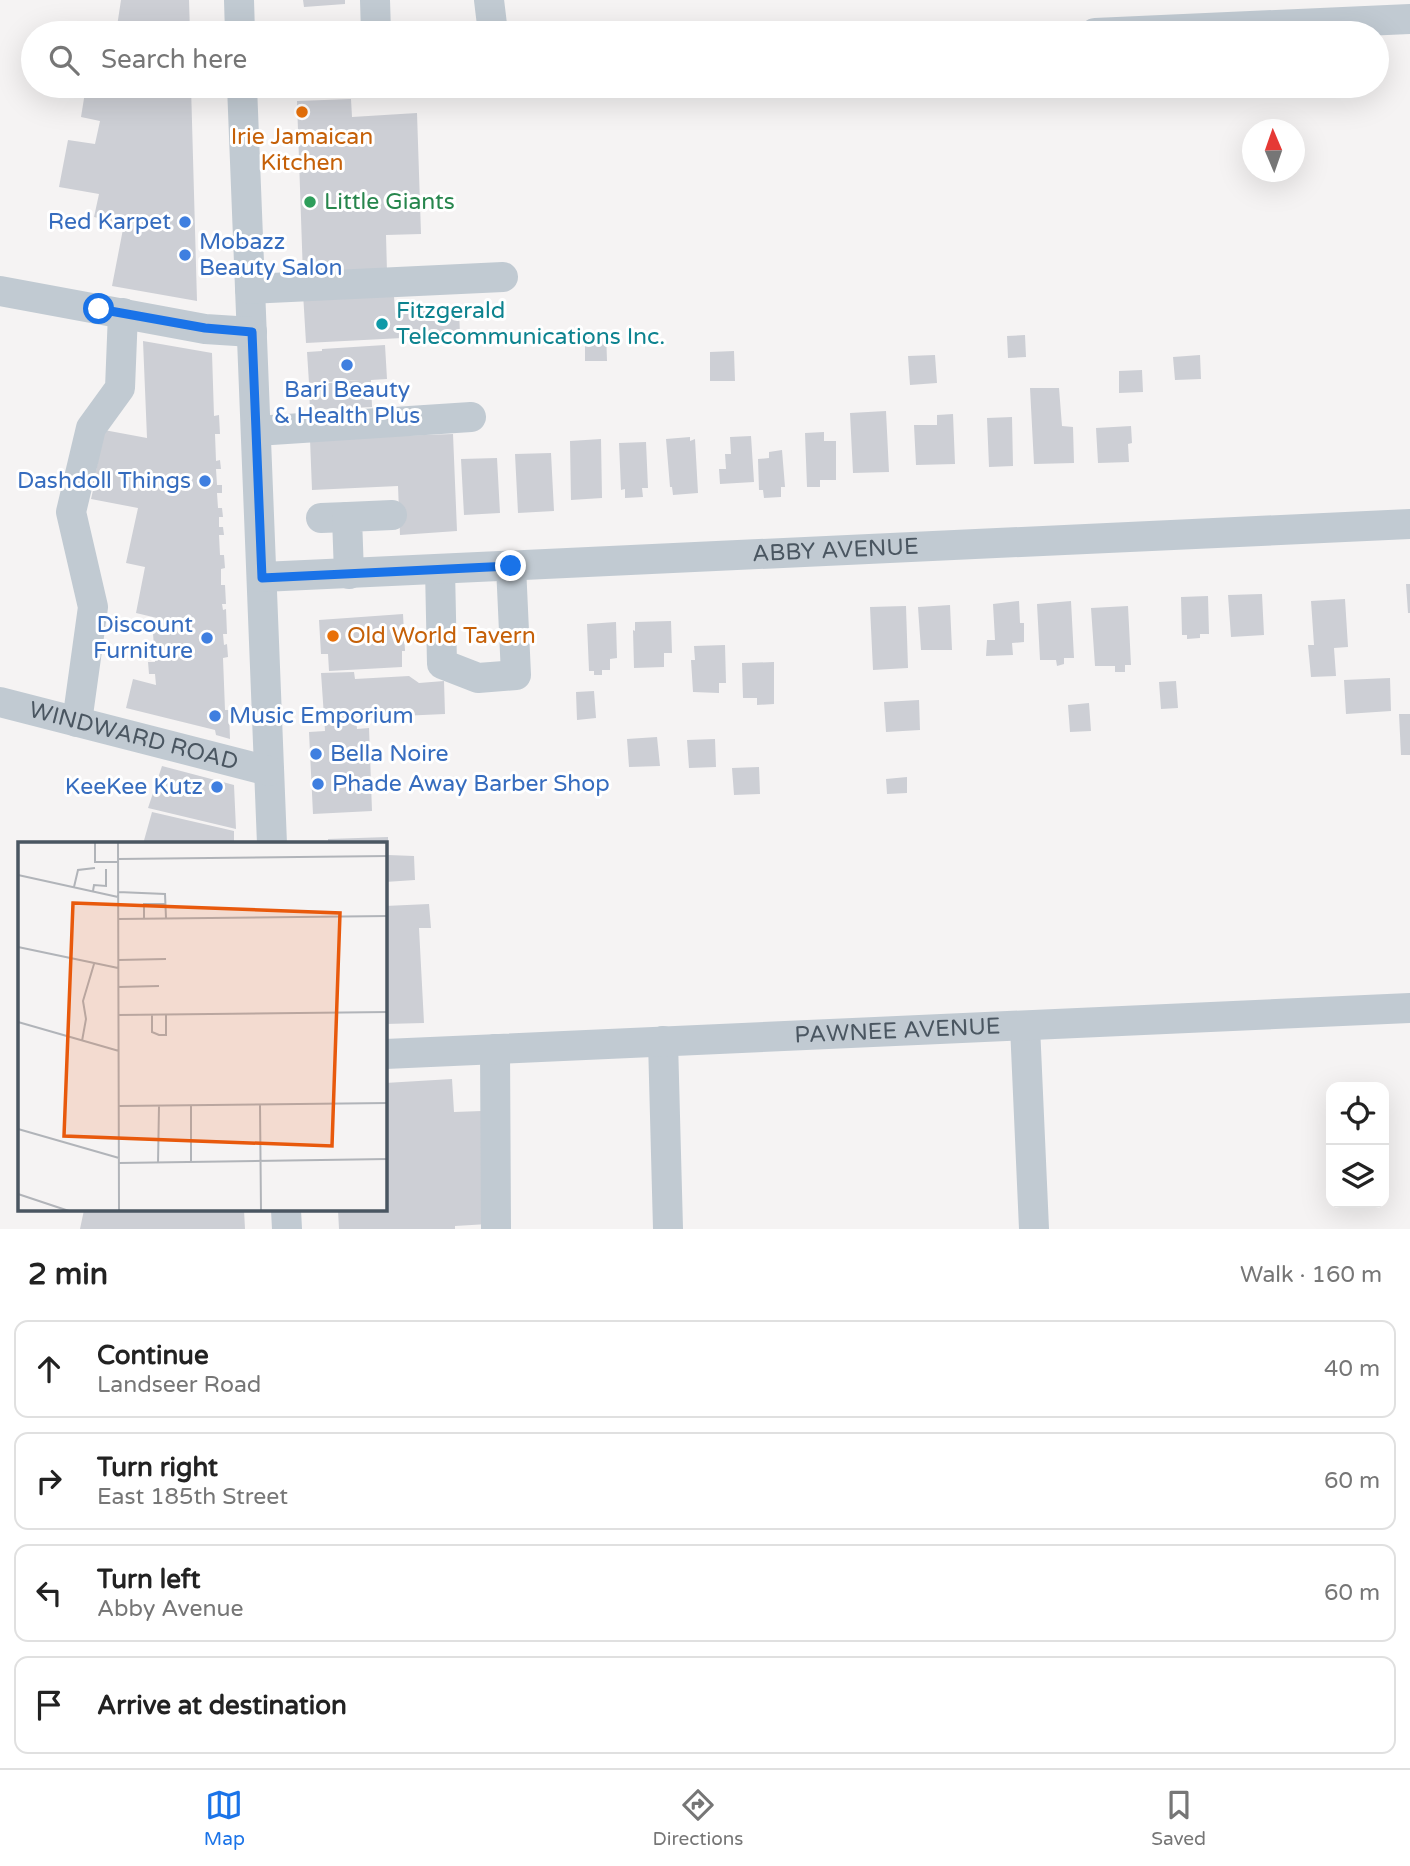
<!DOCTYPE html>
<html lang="en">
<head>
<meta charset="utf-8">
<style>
  body { margin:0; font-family:"Varela Round",sans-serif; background:#f6f6f6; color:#222 }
  .controls { position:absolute; right:21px; bottom:21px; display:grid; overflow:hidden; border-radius:14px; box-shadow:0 7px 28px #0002 }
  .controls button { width:63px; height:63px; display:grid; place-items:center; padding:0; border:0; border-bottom:2px solid #e0e0e0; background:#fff; color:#222; font:35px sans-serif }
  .compass { position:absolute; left:1242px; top:119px; width:63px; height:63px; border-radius:50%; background:#fff; box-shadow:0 7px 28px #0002; rotate:358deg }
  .stop { position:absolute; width:21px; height:21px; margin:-16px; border:5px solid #1a73e8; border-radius:50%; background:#fff }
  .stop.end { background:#1a73e8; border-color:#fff; box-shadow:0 2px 7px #0008 }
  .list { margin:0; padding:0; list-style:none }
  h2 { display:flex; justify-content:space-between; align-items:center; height:91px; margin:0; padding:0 28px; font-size:30px }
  h2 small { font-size:23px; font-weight:400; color:#767676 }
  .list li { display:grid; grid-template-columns:46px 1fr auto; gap:21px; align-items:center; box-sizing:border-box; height:98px; margin:0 14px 14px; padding:0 14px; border:2px solid #e0e0e0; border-radius:14px }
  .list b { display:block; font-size:26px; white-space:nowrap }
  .list p { margin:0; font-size:23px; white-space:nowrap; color:#767676 }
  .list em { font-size:23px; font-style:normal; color:#767676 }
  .icon { flex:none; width:38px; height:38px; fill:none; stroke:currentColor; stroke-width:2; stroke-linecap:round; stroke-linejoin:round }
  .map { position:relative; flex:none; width:1410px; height:1229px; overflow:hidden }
  .search { position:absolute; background:#fff; box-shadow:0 7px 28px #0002; left:21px; right:21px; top:21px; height:77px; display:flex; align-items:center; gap:18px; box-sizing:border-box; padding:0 24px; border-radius:38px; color:#767676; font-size:26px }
  .sheet { height:539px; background:#fff }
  nav { display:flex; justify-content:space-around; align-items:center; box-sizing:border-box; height:98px; border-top:2px solid #e0e0e0; background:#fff; font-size:19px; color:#767676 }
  nav a { display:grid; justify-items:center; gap:4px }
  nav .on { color:#1a73e8 }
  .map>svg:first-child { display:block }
  .building { fill:#cdcfd5 }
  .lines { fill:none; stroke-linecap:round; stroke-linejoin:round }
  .minor { stroke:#c1cad2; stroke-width:30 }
  .route { stroke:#1a73e8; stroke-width:9 }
  .food-dot { fill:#e8710a; stroke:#fff; stroke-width:2.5 }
  .leisure-dot { fill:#2e9e5b; stroke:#fff; stroke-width:2.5 }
  .shop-dot { fill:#3f7fe0; stroke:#fff; stroke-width:2.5 }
  .culture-dot { fill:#0f9aa8; stroke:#fff; stroke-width:2.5 }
  .labels { text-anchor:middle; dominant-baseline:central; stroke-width:6; stroke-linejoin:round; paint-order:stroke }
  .food-label { font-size:23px; fill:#c56008; stroke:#fff }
  .leisure-label { font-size:23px; fill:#27864d; stroke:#fff; text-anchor:start }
  .shop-label { font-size:23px; fill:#366cbe; stroke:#fff; text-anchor:end }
  .culture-label { font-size:23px; fill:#0d838f; stroke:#fff; text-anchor:start }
  .street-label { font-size:23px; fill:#4a5661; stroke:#fff }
  .inset-road { fill:none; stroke:#b1b4b9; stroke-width:2 }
  .view { fill:#e8590c; fill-opacity:0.15; stroke:#e8590c; stroke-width:3.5 }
  .inset-edge { fill:none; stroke:#4a5661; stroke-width:3.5 }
</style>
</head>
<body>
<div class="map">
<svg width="1410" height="1229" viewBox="0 0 1410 1229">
  <rect width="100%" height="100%" fill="#f5f3f3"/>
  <path class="building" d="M 121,0 L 189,0 L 190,33 L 116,33 Z
    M 303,0 L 345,0 L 345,4 L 304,7 Z
    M 86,86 L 191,86 L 197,301 L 112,286 L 124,224 L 94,217 L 99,194 L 59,187 L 68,140 L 95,144 L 100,121 L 81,117 Z
    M 351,99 L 352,117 L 417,113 L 421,234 L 386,235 L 387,272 L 303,276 L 297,101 Z
    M 303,293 L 394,296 L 395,313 L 459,309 L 460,335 L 306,343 Z
    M 585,331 L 606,331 L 607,361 L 585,361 Z
    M 1025,335 L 1026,357 L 1008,358 L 1007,336 Z
    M 143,341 L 212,353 L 214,416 L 219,415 L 220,434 L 215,434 L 216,461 L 220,460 L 221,469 L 216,469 L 217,485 L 222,485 L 222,493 L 217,493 L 218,508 L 222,508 L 223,517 L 219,517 L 219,527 L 223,527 L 224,535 L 219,535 L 220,555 L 224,555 L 225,568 L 221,569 L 221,585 L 225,585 L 226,604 L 222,604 L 223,610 L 226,609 L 227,634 L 223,634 L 224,645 L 227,644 L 228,657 L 223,658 L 225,710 L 229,710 L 230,739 L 216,735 L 215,730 L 126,708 L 133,679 L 156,685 L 155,674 L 149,674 L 148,662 L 155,662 L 153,633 L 157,618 L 136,613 L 145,567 L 126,563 L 138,508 L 91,499 L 94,486 L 90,485 L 91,480 L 94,481 L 104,430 L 147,438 Z
    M 385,345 L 387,379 L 371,380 L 372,407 L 310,410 L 309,385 L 360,380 L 309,383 L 307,352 L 322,351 L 322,349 Z
    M 734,351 L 735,381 L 710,381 L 710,352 Z
    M 935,355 L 937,383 L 910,385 L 908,356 Z
    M 1200,355 L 1201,379 L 1175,380 L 1173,357 Z
    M 1142,370 L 1143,392 L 1119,393 L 1119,371 Z
    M 1030,388 L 1059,388 L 1062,426 L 1073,427 L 1074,463 L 1034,464 Z
    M 886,411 L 889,472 L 853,473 L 850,413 Z
    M 953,414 L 955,464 L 916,465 L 914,425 L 937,425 L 937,415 Z
    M 1012,417 L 1013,466 L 989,467 L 987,418 Z
    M 1131,426 L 1132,443 L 1128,444 L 1129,462 L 1098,463 L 1096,428 Z
    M 824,432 L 824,441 L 836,441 L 836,480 L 820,480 L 820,487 L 807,487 L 805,433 Z
    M 453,434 L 457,531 L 400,535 L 398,486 L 312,490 L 310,439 Z
    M 751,436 L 754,482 L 720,484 L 719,469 L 726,469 L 725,454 L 731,454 L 730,437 Z
    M 690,437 L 690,441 L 695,439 L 698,493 L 673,495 L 672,487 L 670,487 L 666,439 Z
    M 601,439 L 602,498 L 571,500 L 570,441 Z
    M 646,442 L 648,488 L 642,488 L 643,497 L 625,498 L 625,489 L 621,490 L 619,443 Z
    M 782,450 L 785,487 L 781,487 L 781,497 L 764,498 L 763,490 L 759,490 L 758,459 L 769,458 L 769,452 Z
    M 551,453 L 554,511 L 518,513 L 515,454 Z
    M 497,458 L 500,513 L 464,515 L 461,459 Z
    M 1406,584 L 1410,584 L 1410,613 L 1408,613 Z
    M 1262,594 L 1264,635 L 1231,637 L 1228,595 Z
    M 1208,596 L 1209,634 L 1200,634 L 1200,638 L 1187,639 L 1187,635 L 1182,635 L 1181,597 Z
    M 1345,599 L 1348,647 L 1334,648 L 1336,676 L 1311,677 L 1308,645 L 1314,645 L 1311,601 Z
    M 1019,601 L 1020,623 L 1024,623 L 1024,642 L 1012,643 L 1013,655 L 986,656 L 987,640 L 995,640 L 993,604 Z
    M 1071,601 L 1074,658 L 1064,658 L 1064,664 L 1057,666 L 1056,660 L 1040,660 L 1037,604 Z
    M 950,605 L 952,650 L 921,650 L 918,607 Z
    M 906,606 L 908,668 L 873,670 L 870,607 Z
    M 1128,606 L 1131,665 L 1125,665 L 1125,672 L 1115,672 L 1115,666 L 1095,666 L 1091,608 Z
    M 403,614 L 405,651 L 402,651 L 402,667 L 329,671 L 328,654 L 321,654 L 319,620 Z
    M 671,621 L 672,653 L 664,653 L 664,667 L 634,668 L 633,630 L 635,631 L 635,622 Z
    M 616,622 L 617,658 L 610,659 L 610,670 L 602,670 L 602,675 L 594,675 L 594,671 L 589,671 L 587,624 Z
    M 725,645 L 726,683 L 719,683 L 719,693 L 693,692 L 691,660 L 695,660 L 694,646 Z
    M 774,662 L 774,704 L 757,705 L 757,698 L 743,698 L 742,663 Z
    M 354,672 L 355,679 L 409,676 L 419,683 L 444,681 L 445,714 L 356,718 L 357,729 L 369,728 L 372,811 L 313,814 L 309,732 L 325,731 L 321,673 Z
    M 1390,678 L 1391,711 L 1346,714 L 1344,680 Z
    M 1176,681 L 1178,708 L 1161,709 L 1159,682 Z
    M 594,691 L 596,718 L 577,720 L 576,692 Z
    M 919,700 L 920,730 L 886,732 L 884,702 Z
    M 1089,703 L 1091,731 L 1070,732 L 1068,705 Z
    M 1399,714 L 1410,714 L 1410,755 L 1401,755 Z
    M 657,737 L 660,766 L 629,767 L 627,739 Z
    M 715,739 L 716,767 L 689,768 L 687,740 Z
    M 162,766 L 234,785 L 236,829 L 148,808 Z
    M 759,767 L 760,794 L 734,795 L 732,768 Z
    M 907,777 L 907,793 L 887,794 L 886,779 Z
    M 152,812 L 234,831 L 234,844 L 143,844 Z
    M 388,837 L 388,855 L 414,856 L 415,880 L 385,882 L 385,844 L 328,844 L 328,839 Z
    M 429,904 L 431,928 L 419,928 L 424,1023 L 385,1024 L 385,906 Z
    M 452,1079 L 454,1112 L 482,1111 L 488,1224 L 455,1226 L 455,1229 L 339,1229 L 338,1210 L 385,1210 L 385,1083 Z
    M 84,1210 L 244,1210 L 245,1229 L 80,1229 Z"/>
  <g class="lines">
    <g class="minor">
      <path d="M 239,0 L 240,33"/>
      <path d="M 375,0 L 376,33"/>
      <path d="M 489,0 L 493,33"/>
      <path d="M 1095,33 L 1410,19"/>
      <path d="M 242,86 L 272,844"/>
      <path d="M 250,289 L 503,277"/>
      <path d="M 0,291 L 205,329 L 252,332"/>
      <path d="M 256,431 L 471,417"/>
      <path d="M 321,518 L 347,517"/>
      <path d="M 440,569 L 442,664 L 478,678 L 516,675 L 511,566"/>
      <path d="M 349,574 L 347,517 L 392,515"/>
      <path id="s1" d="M 262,577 L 1410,524"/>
      <path id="s2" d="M 0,702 L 269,771"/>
      <path d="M 77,722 L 93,607 L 71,512 L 91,428 L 120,388 L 123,313"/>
      <path d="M 1025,1026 L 1034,1229"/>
      <path d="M 663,1041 L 668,1229"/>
      <path d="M 495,1049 L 496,1229"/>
      <path id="s3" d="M 385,1054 L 1410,1008"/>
      <path d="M 286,1210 L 287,1229"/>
    </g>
  </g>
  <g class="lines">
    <path class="route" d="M 99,309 L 205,328 L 252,332 L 262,578 L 511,566"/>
  </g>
  <g class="food-dot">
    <circle cx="302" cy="112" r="7"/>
    <circle cx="333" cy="636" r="7"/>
  </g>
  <circle class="leisure-dot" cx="310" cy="202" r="7"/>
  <g class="shop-dot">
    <circle cx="185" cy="222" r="7"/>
    <circle cx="185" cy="255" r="7"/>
    <circle cx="347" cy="365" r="7"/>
    <circle cx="205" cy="481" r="7"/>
    <circle cx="207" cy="638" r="7"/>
    <circle cx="215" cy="716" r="7"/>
    <circle cx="316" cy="754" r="7"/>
    <circle cx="318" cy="784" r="7"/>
    <circle cx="217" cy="787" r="7"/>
  </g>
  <circle class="culture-dot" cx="382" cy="324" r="7"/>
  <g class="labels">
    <g class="food-label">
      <text x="302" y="137">Irie Jamaican<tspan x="302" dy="26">Kitchen</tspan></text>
      <text x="347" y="636" text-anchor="start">Old World Tavern</text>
    </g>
    <g class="leisure-label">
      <text x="324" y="202">Little Giants</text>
    </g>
    <g class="shop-label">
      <text x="171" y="222">Red Karpet</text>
      <text x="199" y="242" text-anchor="start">Mobazz<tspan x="199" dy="26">Beauty Salon</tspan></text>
      <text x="347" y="390" text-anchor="middle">Bari Beauty<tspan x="347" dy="26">&amp; Health Plus</tspan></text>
      <text x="191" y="481">Dashdoll Things</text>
      <text x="193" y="625">Discount<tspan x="193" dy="26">Furniture</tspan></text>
      <text x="229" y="716" text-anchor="start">Music Emporium</text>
      <text x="330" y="754" text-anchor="start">Bella Noire</text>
      <text x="332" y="784" text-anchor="start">Phade Away Barber Shop</text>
      <text x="203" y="787">KeeKee Kutz</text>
    </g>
    <g class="culture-label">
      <text x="396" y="311">Fitzgerald<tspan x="396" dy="26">Telecommunications Inc.</tspan></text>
    </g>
    <g class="street-label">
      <text stroke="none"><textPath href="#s1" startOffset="574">ABBY AVENUE</textPath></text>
      <text stroke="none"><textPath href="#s2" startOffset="138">WINDWARD ROAD</textPath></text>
      <text stroke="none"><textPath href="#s3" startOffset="513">PAWNEE AVENUE</textPath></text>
    </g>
  </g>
  <g transform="translate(18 842)">
    <rect width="369" height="369" fill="#f5f3f3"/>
    <path class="inset-road" d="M 77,0 L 77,20 L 100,20M 100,0 L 101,369M 100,17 L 370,14M 0,33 L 100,55M 56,45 L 60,28 L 77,26M 75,49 L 76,43 L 88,44 L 88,27M 100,50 L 147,52 L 148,76M 126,76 L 126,62 L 147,62M 100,77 L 370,74M 0,105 L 100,126M 100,118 L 148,117M 100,145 L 141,144M 134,172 L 134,190 L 141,193 L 148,193 L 148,172M 100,173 L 370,170M 0,180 L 101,209M 64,199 L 68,177 L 65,159 L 76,122M 242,263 L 243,369M 101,264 L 370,261M 0,287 L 101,316M 173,320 L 173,263M 101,321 L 370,317M 140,321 L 141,264M 0,352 L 51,369"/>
    <path class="view" d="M 55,61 L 322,71 L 314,304 L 46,294 Z"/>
    <rect width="369" height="369" class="inset-edge"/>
  </g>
</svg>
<div class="controls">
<button><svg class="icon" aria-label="locate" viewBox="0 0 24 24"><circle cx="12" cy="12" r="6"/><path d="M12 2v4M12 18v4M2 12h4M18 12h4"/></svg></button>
<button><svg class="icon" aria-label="layers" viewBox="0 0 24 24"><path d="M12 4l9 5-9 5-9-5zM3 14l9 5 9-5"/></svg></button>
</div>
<svg class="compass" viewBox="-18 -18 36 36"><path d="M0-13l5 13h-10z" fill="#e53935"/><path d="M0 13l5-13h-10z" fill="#767676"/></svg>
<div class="stop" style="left:99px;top:309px"></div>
<div class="stop end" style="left:511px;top:566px"></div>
<div class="search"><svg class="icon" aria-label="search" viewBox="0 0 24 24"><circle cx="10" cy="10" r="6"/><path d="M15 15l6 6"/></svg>Search here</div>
</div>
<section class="sheet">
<h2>2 min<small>Walk · 160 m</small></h2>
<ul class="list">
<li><svg class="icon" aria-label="ahead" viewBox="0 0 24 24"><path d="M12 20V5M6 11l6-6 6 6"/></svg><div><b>Continue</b><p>Landseer Road</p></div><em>40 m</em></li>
<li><svg class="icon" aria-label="right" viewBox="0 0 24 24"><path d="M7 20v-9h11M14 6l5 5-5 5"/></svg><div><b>Turn right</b><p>East 185th Street</p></div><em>60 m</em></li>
<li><svg class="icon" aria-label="left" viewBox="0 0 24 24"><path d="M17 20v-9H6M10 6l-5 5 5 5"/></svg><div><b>Turn left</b><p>Abby Avenue</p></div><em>60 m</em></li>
<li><svg class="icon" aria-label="arrive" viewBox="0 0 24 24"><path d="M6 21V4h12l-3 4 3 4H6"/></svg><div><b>Arrive at destination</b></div></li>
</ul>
</section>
<nav>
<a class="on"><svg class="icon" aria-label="map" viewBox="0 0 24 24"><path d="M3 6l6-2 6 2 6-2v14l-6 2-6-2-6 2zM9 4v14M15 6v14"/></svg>Map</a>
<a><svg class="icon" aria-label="directions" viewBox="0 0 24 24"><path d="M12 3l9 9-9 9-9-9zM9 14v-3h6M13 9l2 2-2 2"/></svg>Directions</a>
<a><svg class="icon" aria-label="saved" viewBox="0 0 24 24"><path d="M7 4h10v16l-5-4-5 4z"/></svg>Saved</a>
</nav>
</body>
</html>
